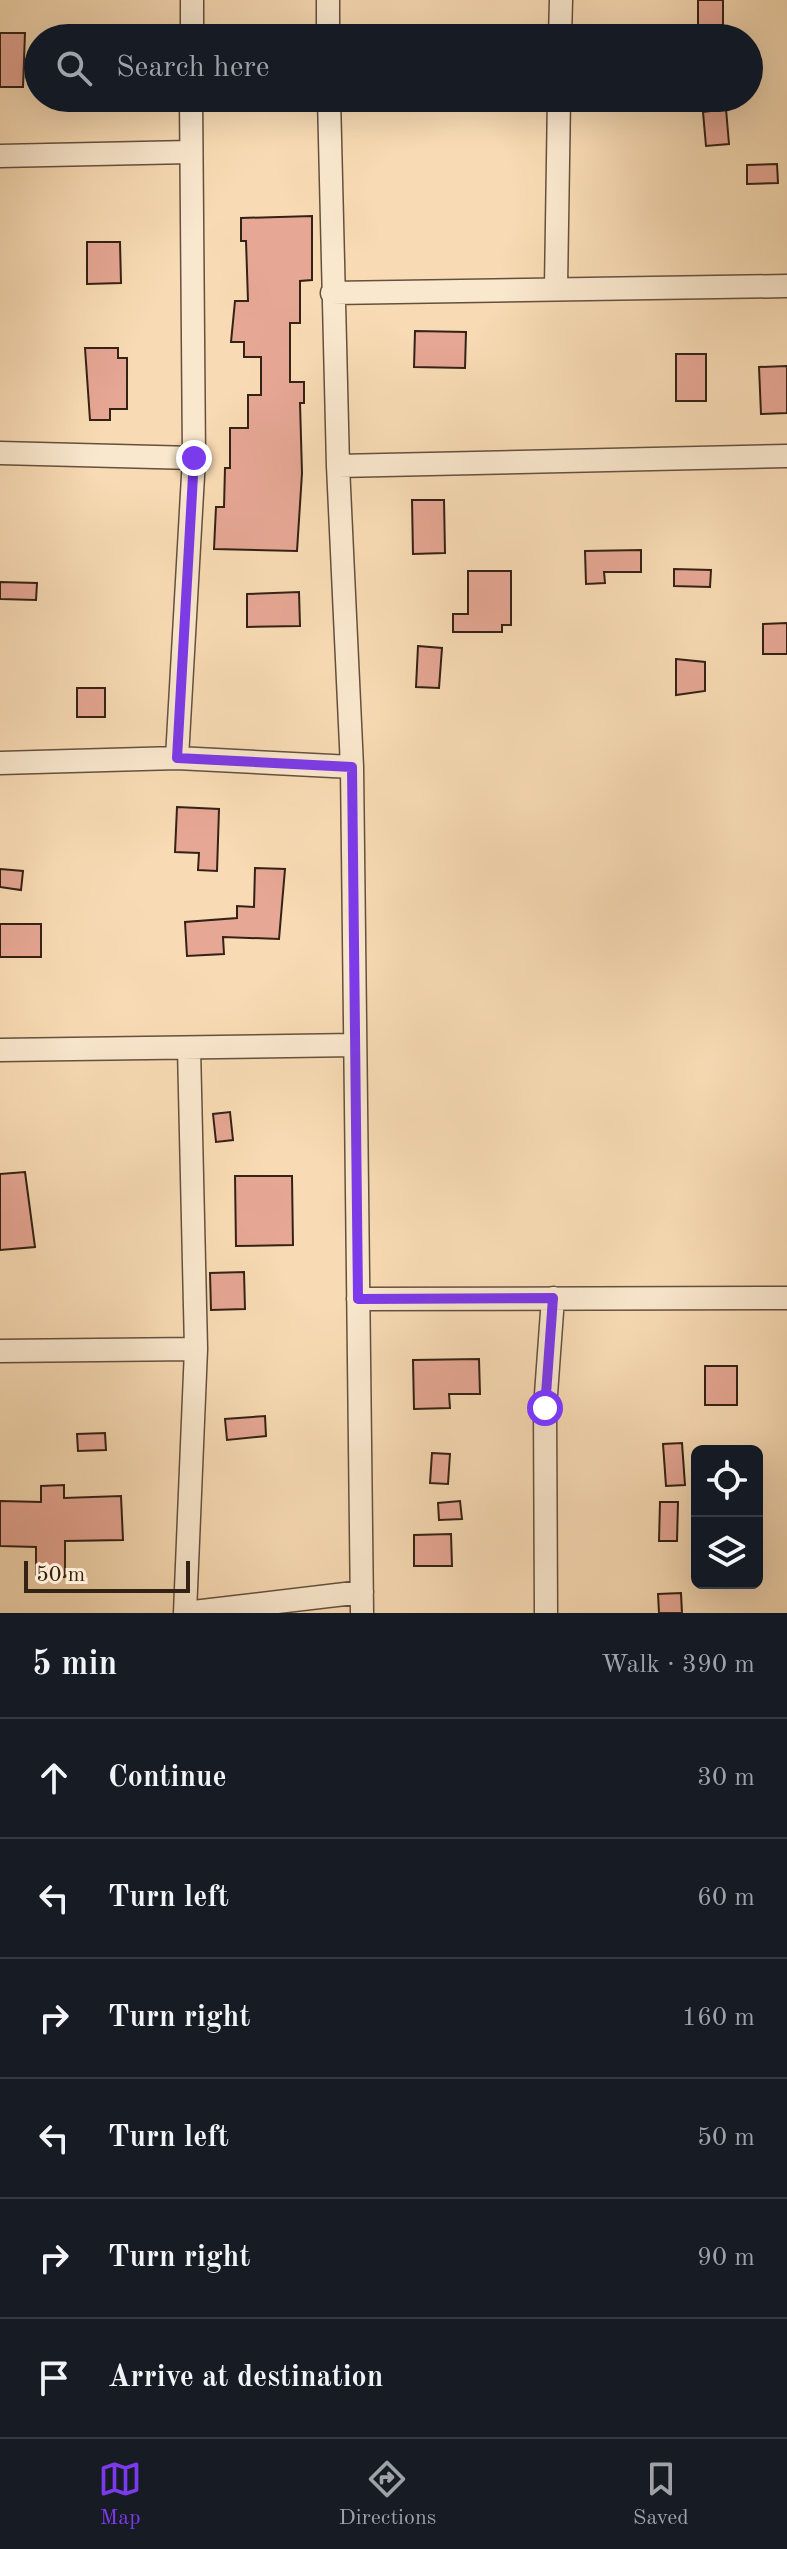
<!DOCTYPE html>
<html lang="en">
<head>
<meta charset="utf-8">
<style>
  body { margin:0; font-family:"Old Standard TT",serif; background:#20242c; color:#f1f3f6 }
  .controls { position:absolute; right:24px; bottom:24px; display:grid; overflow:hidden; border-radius:12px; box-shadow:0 8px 32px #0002 }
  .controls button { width:72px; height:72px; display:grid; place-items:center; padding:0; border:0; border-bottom:2px solid #363941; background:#171b24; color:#f1f3f6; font:40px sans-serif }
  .scale { position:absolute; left:24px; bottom:20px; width:166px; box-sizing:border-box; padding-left:8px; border:4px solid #342216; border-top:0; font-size:22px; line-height:28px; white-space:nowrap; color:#342216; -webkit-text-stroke:6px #fae8ce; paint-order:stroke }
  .stop { position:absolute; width:24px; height:24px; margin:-18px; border:6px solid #7c3aed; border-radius:50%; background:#fff }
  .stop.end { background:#7c3aed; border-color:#fff; box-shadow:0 2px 8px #0008 }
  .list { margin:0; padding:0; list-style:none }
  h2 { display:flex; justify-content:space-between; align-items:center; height:104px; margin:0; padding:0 32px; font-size:34px }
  h2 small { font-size:26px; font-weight:400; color:#9ea1a6 }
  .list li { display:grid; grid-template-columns:52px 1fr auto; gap:24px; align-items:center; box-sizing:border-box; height:120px; padding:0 32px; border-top:2px solid #363941 }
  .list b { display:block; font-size:30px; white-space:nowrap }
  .list em { font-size:26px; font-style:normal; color:#9ea1a6 }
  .icon { flex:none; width:44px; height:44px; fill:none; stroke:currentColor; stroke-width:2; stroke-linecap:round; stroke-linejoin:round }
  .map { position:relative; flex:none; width:787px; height:1613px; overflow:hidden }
  .search { position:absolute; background:#171b24; box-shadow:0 8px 32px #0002; left:24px; right:24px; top:24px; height:88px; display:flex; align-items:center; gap:20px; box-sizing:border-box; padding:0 28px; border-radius:44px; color:#9ea1a6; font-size:30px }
  .sheet { height:824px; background:#171b24 }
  nav { display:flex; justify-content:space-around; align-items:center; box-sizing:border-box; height:112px; border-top:2px solid #363941; background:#171b24; font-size:22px; color:#9ea1a6 }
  nav a { display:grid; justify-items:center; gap:4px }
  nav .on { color:#7c3aed }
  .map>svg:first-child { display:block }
  .building { fill:#e6a794; stroke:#342216; stroke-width:2 }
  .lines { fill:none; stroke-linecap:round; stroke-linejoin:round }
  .street-casing { stroke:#65503e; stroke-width:25 }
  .street { stroke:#fae8ce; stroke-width:22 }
  .route { stroke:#7c3aed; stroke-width:10 }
</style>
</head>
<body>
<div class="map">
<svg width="787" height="1613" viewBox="0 0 787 1613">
  <rect width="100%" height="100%" fill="#f8dbb4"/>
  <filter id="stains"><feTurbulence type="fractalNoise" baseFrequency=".0025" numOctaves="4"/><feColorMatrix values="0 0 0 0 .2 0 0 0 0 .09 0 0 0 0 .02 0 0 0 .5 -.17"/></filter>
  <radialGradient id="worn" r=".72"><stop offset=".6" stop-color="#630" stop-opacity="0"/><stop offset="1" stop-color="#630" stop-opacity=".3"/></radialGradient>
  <path class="building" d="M 698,0 L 723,0 L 723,25 L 698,25 Z
    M 0,33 L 25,33 L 23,87 L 0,87 Z
    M 726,109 L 729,144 L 706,146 L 703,112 Z
    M 777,164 L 778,183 L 747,184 L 747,165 Z
    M 312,216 L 312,280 L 300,281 L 300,323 L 290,323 L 290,382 L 304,382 L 304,403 L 300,403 L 302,473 L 297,551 L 214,549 L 216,507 L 224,507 L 225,468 L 230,468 L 230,428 L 248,428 L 248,395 L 261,395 L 261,357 L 244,357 L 244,342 L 231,342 L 235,301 L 248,301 L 246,241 L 241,241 L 241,218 Z
    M 87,242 L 120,242 L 121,283 L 87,284 Z
    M 415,331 L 466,332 L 465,368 L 414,367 Z
    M 85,348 L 118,348 L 118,358 L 127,358 L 127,409 L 110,409 L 110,420 L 90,420 Z
    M 676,354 L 706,354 L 706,401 L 676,401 Z
    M 787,366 L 787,413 L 761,414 L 759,367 Z
    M 412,500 L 444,500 L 445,553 L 413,554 Z
    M 641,550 L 641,572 L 604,572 L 605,583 L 586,584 L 585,551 Z
    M 674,569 L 711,570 L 710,587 L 674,586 Z
    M 468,571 L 511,571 L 511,625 L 502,625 L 502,632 L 453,632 L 453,614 L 468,614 Z
    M 0,582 L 37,583 L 36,600 L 0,599 Z
    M 299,592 L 300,626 L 247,627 L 247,594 Z
    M 787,623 L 787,654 L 763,654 L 763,624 Z
    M 418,646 L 442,648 L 439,688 L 416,687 Z
    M 676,659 L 705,662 L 705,691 L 676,695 Z
    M 77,688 L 105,688 L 105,717 L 77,717 Z
    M 177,807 L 219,809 L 217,871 L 198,870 L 199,853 L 175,852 Z
    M 255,868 L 285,869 L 279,939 L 223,937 L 224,954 L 187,956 L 185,922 L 237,918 L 237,906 L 254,907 Z
    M 0,869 L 23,871 L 21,890 L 0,887 Z
    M 0,924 L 41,924 L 41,957 L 0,957 Z
    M 230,1112 L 233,1140 L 216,1142 L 213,1114 Z
    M 25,1172 L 35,1247 L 0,1250 L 0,1174 Z
    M 235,1176 L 292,1176 L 293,1245 L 236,1246 Z
    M 244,1272 L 245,1309 L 211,1310 L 210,1273 Z
    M 479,1359 L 480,1394 L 449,1394 L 450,1408 L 414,1409 L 413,1360 Z
    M 705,1366 L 737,1366 L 737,1405 L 705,1405 Z
    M 265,1416 L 266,1436 L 227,1440 L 225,1419 Z
    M 105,1433 L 106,1450 L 78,1451 L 77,1434 Z
    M 682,1443 L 685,1485 L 666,1486 L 663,1444 Z
    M 432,1453 L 450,1454 L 448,1484 L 430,1483 Z
    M 64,1485 L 64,1498 L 121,1496 L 123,1540 L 65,1541 L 65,1577 L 36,1577 L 36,1547 L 0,1546 L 0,1501 L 41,1502 L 41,1486 Z
    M 460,1501 L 462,1519 L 439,1520 L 438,1503 Z
    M 660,1502 L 678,1502 L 677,1541 L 659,1541 Z
    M 451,1534 L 452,1566 L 414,1566 L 414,1535 Z
    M 681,1593 L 682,1613 L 659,1613 L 658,1594 Z"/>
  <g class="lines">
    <g class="street-casing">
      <path id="street" d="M 328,0 L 328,38
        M 192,38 L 192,0
        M 560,38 L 561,0
        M 329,98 L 338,466 L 352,767 L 362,1613
        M 0,156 L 190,152
        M 556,287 L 559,98
        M 332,293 L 787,286
        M 0,453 L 194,458
        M 338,466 L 787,456
        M 177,758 L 194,458 L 191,98
        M 0,763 L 177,758 L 352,767
        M 0,1050 L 355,1045
        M 358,1299 L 787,1298
        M 0,1351 L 196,1349
        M 185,1613 L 196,1349 L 189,1048
        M 185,1613 L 362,1592
        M 546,1613 L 545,1408 L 553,1298"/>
    </g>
    <use href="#street" class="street"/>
  </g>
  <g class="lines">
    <path class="route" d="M 194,458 L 177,758 L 352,767 L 358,1299 L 553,1298 L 545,1408"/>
  </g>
  <rect width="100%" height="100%" filter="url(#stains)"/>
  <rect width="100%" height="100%" fill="url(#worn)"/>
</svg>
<div class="controls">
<button><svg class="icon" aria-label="locate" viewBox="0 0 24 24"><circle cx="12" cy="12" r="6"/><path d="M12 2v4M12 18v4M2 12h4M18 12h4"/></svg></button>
<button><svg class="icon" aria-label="layers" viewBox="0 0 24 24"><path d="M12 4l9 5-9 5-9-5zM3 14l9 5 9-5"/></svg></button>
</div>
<div class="scale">50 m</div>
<div class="stop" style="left:545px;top:1408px"></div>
<div class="stop end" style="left:194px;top:458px"></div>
<div class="search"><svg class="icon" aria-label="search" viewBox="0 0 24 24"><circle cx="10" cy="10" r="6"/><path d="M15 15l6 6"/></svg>Search here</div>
</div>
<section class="sheet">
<h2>5 min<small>Walk · 390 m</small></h2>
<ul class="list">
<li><svg class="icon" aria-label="ahead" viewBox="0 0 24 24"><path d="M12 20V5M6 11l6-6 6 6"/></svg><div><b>Continue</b></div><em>30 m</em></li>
<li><svg class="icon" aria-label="left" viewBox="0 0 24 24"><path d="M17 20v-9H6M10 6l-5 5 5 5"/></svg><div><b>Turn left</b></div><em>60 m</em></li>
<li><svg class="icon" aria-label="right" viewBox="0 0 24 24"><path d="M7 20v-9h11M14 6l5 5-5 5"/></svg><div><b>Turn right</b></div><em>160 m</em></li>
<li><svg class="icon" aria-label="left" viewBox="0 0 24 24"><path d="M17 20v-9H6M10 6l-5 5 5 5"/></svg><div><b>Turn left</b></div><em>50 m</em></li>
<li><svg class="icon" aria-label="right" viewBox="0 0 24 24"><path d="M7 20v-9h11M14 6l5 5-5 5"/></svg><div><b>Turn right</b></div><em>90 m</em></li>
<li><svg class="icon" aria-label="arrive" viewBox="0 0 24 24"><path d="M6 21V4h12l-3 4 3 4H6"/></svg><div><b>Arrive at destination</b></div></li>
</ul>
</section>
<nav>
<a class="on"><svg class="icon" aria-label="map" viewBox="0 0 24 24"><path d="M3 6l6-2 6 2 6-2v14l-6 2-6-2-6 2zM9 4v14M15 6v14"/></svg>Map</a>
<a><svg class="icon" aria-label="directions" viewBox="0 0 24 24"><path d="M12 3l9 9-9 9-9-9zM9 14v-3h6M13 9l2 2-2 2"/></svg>Directions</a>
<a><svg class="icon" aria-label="saved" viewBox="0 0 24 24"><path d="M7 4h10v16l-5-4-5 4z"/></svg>Saved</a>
</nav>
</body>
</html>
